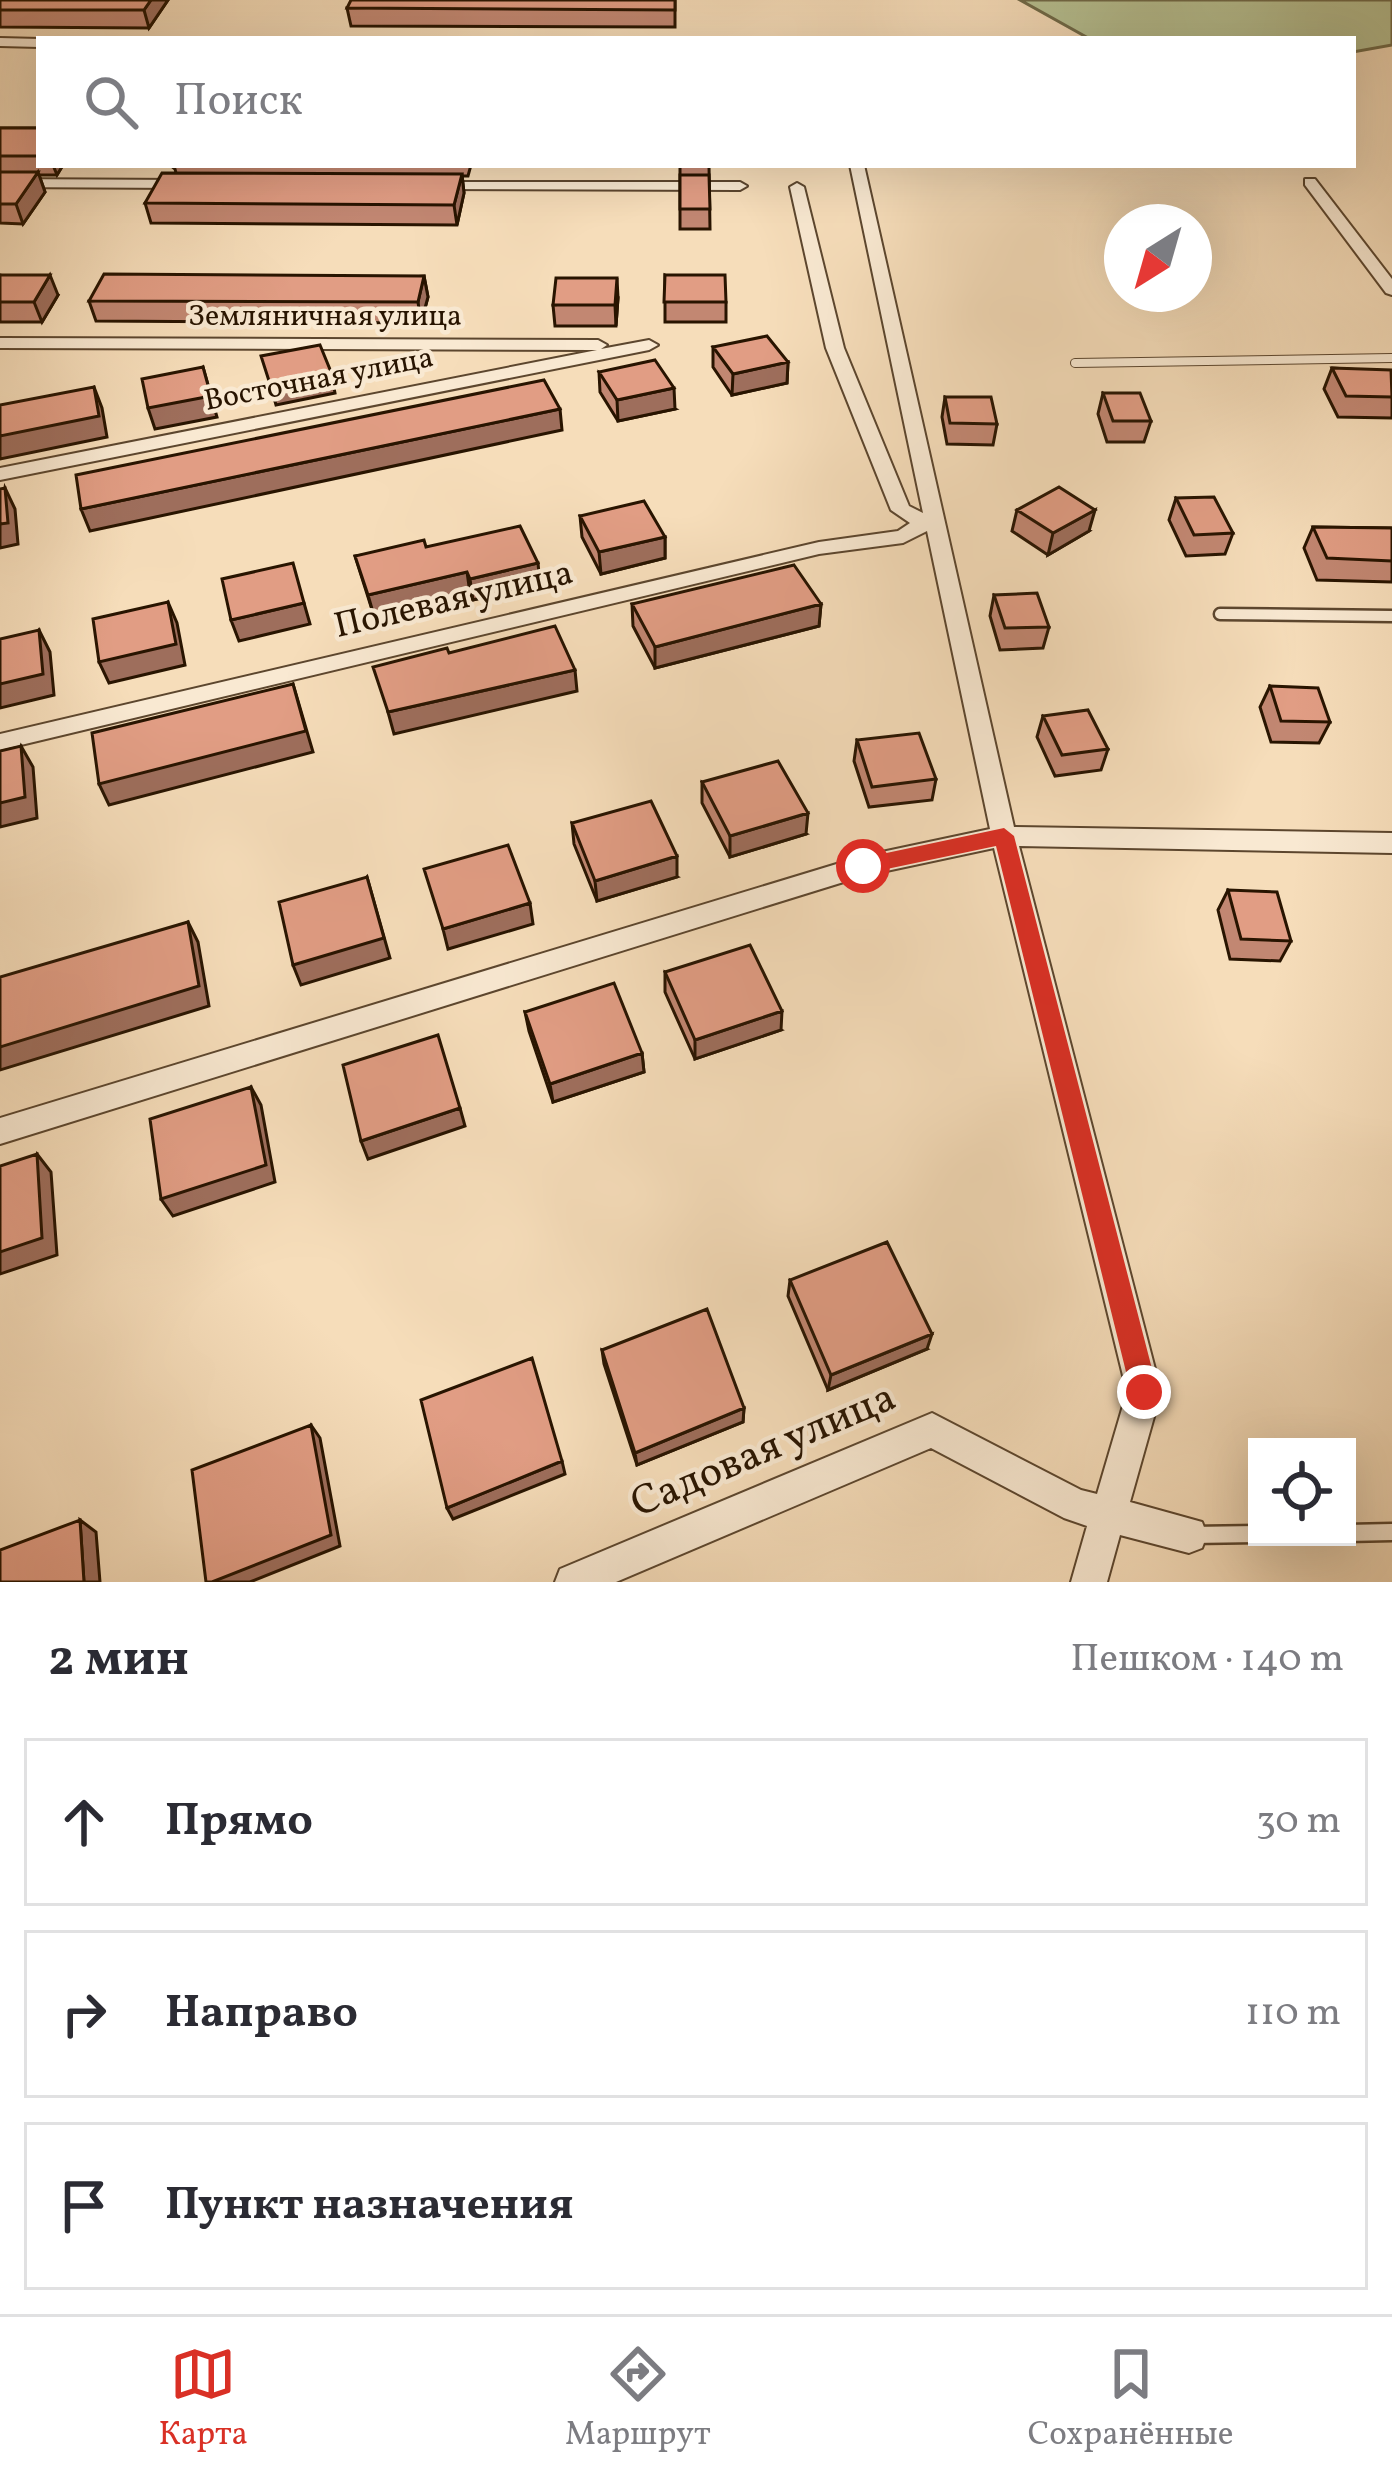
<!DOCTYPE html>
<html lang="ru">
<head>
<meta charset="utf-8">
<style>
  body { margin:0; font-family:Vollkorn,serif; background:#f7f7f7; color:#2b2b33 }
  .controls { position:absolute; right:36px; bottom:36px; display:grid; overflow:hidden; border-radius:0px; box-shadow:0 12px 48px #0002 }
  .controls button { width:108px; height:108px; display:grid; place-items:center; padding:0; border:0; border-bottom:3px solid #e1e1e2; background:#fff; color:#2b2b33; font:60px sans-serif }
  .compass { position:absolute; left:1104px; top:204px; width:108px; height:108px; border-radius:50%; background:#fff; box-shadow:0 12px 48px #0002; rotate:217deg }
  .stop { position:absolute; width:36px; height:36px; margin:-27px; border:9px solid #d93025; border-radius:50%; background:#fff }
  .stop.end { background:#d93025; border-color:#fff; box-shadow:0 3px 12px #0008 }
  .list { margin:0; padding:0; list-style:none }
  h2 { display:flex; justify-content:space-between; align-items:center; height:156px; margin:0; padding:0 48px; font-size:51px }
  h2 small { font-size:39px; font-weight:400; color:#7c7c81 }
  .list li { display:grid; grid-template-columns:78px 1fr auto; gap:36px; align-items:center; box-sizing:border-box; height:168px; margin:0 24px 24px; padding:0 24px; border:3px solid #e1e1e2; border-radius:0px }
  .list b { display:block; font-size:45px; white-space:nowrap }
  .list em { font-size:39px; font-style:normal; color:#7c7c81 }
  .icon { flex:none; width:66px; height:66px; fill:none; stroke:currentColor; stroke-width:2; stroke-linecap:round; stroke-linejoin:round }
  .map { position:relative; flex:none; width:1392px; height:1582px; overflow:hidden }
  .search { position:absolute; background:#fff; box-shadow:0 12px 48px #0002; left:36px; right:36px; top:36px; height:132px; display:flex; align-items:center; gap:30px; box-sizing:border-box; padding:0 42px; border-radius:0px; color:#7c7c81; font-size:45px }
  .sheet { height:732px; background:#fff }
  nav { display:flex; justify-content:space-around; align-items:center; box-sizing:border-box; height:168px; border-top:3px solid #e1e1e2; background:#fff; font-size:33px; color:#7c7c81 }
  nav a { display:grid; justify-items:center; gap:6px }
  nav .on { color:#d93025 }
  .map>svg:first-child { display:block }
  .green { fill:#b7c294; stroke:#706b4a; stroke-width:3 }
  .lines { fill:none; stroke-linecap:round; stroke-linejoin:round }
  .lane-far2-casing { stroke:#5c462e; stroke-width:10 }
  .lane-far1-casing { stroke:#5c462e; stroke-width:15 }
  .lane-casing { stroke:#5c462e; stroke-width:21 }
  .street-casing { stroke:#5c462e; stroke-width:4 }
  .lane-far2 { stroke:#f9e9d2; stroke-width:8 }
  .lane-far1 { stroke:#f9e9d2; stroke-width:10 }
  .lane { stroke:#f9e9d2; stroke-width:16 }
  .street { fill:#f9e9d2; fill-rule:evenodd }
  .wall { fill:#c28772; stroke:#281400; stroke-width:3 }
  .shaded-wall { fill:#9e6e5c; stroke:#281400; stroke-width:3 }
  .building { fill:#e19d84; stroke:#281400; stroke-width:3 }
  .route { fill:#d93025 }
  .labels { text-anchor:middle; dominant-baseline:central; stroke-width:9; stroke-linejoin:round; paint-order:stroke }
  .far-street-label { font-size:30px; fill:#281400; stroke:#f9e9d2 }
  .street-label { font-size:36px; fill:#281400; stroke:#f9e9d2 }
  .near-street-label { font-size:42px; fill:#281400; stroke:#f9e9d2 }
</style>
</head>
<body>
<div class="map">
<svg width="1392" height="1582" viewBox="0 0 1392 1582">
  <rect width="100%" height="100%" fill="#f6ddba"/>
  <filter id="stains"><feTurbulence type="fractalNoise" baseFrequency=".00167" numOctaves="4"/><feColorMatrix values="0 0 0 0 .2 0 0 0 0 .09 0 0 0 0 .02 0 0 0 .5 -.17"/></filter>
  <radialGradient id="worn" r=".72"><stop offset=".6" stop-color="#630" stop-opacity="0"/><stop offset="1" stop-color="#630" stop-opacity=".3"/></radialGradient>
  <path class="green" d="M 1020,0 L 1392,0 L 1392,45 L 1353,52 L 1353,39 L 1090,39 Z"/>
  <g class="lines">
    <g class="lane-far2-casing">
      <path id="lane-far2" d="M 1075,363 L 1392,358"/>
    </g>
    <g class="lane-far1-casing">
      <path id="lane-far1" d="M 1220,614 L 1392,616"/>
    </g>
    <g class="lane-casing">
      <path id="lane" d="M 1347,1533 L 1392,1532
        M 1192,1535 L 1257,1534"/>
    </g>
    <g class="street-casing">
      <path id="street" d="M 0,38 L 39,39 L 39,47 L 0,46 Z
        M 850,165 L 864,165 L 1014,827 L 1392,833 L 1392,853 L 1019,846 L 1161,1392 L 1130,1502 L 1202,1522 L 1207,1535 L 1202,1548 L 1189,1553 L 1120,1535 L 1107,1582 L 1071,1582 L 1087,1526 L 1064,1518 L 931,1448 L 616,1582 L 555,1582 L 560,1569 L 932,1413 L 1081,1490 L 1097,1494 L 1127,1392 L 994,848 L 863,876 L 0,1144 L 0,1118 L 863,856 L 990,829 L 927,531 L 903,543 L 819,554 L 0,750 L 0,734 L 819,542 L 898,531 L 910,523 L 891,510 L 826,348 L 790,187 L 797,183 L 804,187 L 844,348 L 909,506 L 923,513 Z
        M 0,179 L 184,180 L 191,184 L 184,188 L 0,187 Z
        M 1305,179 L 1315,179 L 1392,279 L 1392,295 L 1386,293 L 1305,185 Z
        M 429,182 L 740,182 L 747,186 L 740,190 L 434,189 L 429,188 Z
        M 0,338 L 598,340 L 607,345 L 601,349 L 649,340 L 658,345 L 649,350 L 0,480 L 0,468 L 597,350 L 0,348 Z"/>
    </g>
    <use href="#lane-far2" class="lane-far2"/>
    <use href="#lane-far1" class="lane-far1"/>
    <use href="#lane" class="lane"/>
    <use href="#street" class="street"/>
  </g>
  <path class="wall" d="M 0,0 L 168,0 L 149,28 L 0,27 Z
    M 675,0 L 675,27 L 351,26 L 347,8 Z
    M 0,128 L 39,128 L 39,165 L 63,165 L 57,175 L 39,175 L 45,192 L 23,224 L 0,223 Z
    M 170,165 L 471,165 L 468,176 L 462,176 L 464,193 L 457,225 L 151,223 L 145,203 L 176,173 L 175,169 Z
    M 680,165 L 709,165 L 710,229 L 680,229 Z
    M 0,275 L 58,295 L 42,322 L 0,322 Z
    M 665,275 L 726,302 L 726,322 L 665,322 Z
    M 424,276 L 428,297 L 421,323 L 96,321 L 89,301 Z
    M 618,298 L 616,326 L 555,326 L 553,305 Z
    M 713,347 L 788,362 L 787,383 L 732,395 L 713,367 Z
    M 1332,368 L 1392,372 L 1392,418 L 1338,417 L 1324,389 Z
    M 599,372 L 675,409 L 618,421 L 600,392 Z
    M 1103,393 L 1151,421 L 1144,442 L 1107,442 L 1098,414 Z
    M 945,397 L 997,424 L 993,445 L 947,444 L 942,417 Z
    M 1176,498 L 1233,533 L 1225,554 L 1186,556 L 1169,520 Z
    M 1017,510 L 1089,531 L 1048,555 L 1012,531 Z
    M 580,516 L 665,537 L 665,558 L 601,574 L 582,537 Z
    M 1313,527 L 1392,528 L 1392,582 L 1317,580 L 1304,548 Z
    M 426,547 L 540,584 L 473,600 L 470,593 L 374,616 L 355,556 Z
    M 994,595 L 1049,627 L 1043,648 L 1000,650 L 990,616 Z
    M 632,604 L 821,604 L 819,626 L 655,668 L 633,626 Z
    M 1270,686 L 1330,722 L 1319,743 L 1271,742 L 1260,707 Z
    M 1043,716 L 1108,749 L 1101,770 L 1055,776 L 1037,737 Z
    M 857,740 L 936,779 L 932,800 L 869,807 L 854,761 Z
    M 702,782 L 806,834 L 730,857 L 702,803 Z
    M 572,823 L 677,877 L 597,901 L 574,844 Z
    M 1228,890 L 1291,941 L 1280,961 L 1230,959 L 1218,910 Z
    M 665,972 L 781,1030 L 695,1059 L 665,992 Z
    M 525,1012 L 642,1053 L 644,1072 L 553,1102 L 529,1031 Z
    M 790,1280 L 927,1349 L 828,1390 L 788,1296 Z
    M 602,1350 L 744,1408 L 743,1422 L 637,1465 L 604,1364 Z"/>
  <path class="shaded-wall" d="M 151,0 L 168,0 L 149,28 L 144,10 Z
    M 53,165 L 63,165 L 57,175 Z
    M 38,172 L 45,192 L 23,224 L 16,204 Z
    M 462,174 L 464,193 L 457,225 L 454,205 Z
    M 50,275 L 58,295 L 42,322 L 34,302 Z
    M 424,276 L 428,297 L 421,323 L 418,302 Z
    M 617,278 L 618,298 L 616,326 L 615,305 Z
    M 788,362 L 787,383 L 732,395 L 733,374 Z
    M 203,367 L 217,417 L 155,429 L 148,408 Z
    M 331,372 L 335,393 L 276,405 L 270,384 Z
    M 94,387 L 102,408 L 107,437 L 0,459 L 0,436 Z
    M 674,388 L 675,409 L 618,421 L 617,400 Z
    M 560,409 L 562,430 L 90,531 L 81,509 Z
    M 5,488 L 15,509 L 18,544 L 0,548 L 0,524 Z
    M 1095,510 L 1089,531 L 1048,555 L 1053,533 Z
    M 665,537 L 665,558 L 601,574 L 599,552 Z
    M 538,563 L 540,584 L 473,600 L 470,579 Z
    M 467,572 L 470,593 L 374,616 L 368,595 Z
    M 168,602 L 177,623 L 185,665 L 109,683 L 99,662 Z
    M 304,603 L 310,624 L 239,641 L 231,620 Z
    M 821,604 L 819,626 L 655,668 L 655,647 Z
    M 39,630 L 50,652 L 54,695 L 0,708 L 0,684 Z
    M 575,670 L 577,691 L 394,734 L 388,712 Z
    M 293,684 L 313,752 L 109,805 L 99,784 Z
    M 21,746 L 33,767 L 37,818 L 0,827 L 0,803 Z
    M 808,813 L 806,834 L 730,857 L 730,836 Z
    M 677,856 L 677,877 L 597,901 L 595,881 Z
    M 367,877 L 390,958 L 301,985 L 293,965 Z
    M 530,903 L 533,924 L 448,949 L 443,929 Z
    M 188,922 L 198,942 L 209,1006 L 0,1070 L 0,1047 Z
    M 782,1011 L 781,1030 L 695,1059 L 695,1040 Z
    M 642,1053 L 644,1072 L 553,1102 L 550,1084 Z
    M 251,1087 L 261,1105 L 275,1182 L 173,1216 L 161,1199 Z
    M 460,1108 L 465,1126 L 368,1159 L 361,1141 Z
    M 37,1154 L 51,1172 L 57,1255 L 0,1274 L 0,1252 Z
    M 932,1334 L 927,1349 L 828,1390 L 831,1375 Z
    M 744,1408 L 743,1422 L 637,1465 L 635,1453 Z
    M 311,1425 L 320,1438 L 340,1546 L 250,1582 L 212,1582 Z
    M 562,1461 L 565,1474 L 453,1519 L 447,1508 Z
    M 80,1520 L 96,1532 L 100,1582 L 84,1582 Z"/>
  <path class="building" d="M 0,0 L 151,0 L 144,10 L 0,10 Z
    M 351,0 L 675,0 L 675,10 L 347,8 Z
    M 0,128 L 39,128 L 39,156 L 0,156 Z
    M 0,172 L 38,172 L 16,204 L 0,204 Z
    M 162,173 L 462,174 L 454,205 L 145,203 Z
    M 680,175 L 709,175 L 710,209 L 680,209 Z
    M 104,274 L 424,276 L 418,302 L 89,301 Z
    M 0,275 L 50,275 L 34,302 L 0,302 Z
    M 665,275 L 725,275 L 726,302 L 664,302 Z
    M 556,278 L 617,278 L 615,305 L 553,305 Z
    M 767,336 L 788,362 L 733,374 L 713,347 Z
    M 320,345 L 331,372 L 270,384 L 261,356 Z
    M 655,360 L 674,388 L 617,400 L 599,372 Z
    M 203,367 L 211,396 L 148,408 L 142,379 Z
    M 1332,368 L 1391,370 L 1392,397 L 1346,396 Z
    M 544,380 L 560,409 L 81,509 L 76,475 Z
    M 94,387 L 99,416 L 0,436 L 0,405 Z
    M 1103,393 L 1140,393 L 1151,421 L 1113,421 Z
    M 945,397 L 991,397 L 997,424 L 950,423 Z
    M 1059,487 L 1095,510 L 1053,533 L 1017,510 Z
    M 5,488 L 8,523 L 0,524 L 0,489 Z
    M 1214,497 L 1233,533 L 1194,535 L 1176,498 Z
    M 644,501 L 665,537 L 599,552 L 580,516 Z
    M 520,526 L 538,563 L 470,579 L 467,572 L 368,595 L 355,556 L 424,540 L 426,547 Z
    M 1313,527 L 1392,528 L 1392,561 L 1327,558 Z
    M 293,563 L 304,603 L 231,620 L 222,579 Z
    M 794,565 L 821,604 L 655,647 L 632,604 Z
    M 1037,593 L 1049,627 L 1005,628 L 994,595 Z
    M 168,602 L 176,644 L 99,662 L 93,619 Z
    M 555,626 L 575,670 L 388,712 L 373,667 L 447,648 L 449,653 Z
    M 39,630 L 43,674 L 0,684 L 0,639 Z
    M 293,684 L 306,731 L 99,784 L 92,733 Z
    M 1270,686 L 1318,688 L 1330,722 L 1281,721 Z
    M 1088,710 L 1108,749 L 1062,755 L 1043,716 Z
    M 919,733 L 936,779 L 872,787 L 857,740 Z
    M 21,746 L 25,797 L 0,803 L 0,751 Z
    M 778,761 L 808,813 L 730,836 L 702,782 Z
    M 651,801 L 677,856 L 595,881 L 572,823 Z
    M 508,845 L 530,903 L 443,929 L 424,869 Z
    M 367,877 L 384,938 L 293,965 L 279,902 Z
    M 1228,890 L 1277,892 L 1291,941 L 1241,939 Z
    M 188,922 L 199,986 L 0,1047 L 0,977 Z
    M 750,945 L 782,1011 L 695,1040 L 665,972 Z
    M 614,983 L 642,1053 L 550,1084 L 525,1012 Z
    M 438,1035 L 460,1108 L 361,1141 L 343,1065 Z
    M 251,1087 L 266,1165 L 161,1199 L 150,1119 Z
    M 37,1154 L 42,1238 L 0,1252 L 0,1166 Z
    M 887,1242 L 932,1334 L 831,1375 L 790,1280 Z
    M 707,1309 L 744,1408 L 635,1453 L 602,1350 Z
    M 532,1358 L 562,1461 L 447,1508 L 421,1400 Z
    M 311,1425 L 331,1535 L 212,1582 L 206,1582 L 192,1470 Z
    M 80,1520 L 84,1582 L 0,1582 L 0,1550 Z"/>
  <path class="route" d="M 1004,828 L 1014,836 L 1158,1392 L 1154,1402 L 1144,1406 L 1135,1402 L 1131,1392 L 996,846 L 863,874 L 853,866 L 863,858 Z"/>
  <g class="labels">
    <g class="far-street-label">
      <text x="325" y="317">Земляничная улица</text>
      <text transform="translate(319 380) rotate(-11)">Восточная улица</text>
    </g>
    <g class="street-label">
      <text transform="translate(454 601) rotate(-13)">Полевая улица</text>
    </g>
    <g class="near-street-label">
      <text transform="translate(764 1452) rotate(-23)">Садовая улица</text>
    </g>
  </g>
  <rect width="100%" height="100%" filter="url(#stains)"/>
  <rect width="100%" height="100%" fill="url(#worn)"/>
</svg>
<div class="controls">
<button><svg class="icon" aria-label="locate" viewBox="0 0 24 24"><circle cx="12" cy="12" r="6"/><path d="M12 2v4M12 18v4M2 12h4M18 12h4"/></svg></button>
</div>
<svg class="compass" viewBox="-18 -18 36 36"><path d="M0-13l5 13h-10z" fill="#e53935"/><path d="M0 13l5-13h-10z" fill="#7c7c81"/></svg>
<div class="stop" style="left:863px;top:866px"></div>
<div class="stop end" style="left:1144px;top:1392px"></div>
<div class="search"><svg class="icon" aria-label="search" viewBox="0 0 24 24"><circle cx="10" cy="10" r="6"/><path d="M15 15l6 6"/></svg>Поиск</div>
</div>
<section class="sheet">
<h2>2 мин<small>Пешком · 140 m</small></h2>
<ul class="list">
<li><svg class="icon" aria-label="ahead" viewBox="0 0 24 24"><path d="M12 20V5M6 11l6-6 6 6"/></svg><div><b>Прямо</b></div><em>30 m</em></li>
<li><svg class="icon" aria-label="right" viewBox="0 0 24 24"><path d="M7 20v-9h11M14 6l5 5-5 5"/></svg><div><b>Направо</b></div><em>110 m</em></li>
<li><svg class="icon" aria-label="arrive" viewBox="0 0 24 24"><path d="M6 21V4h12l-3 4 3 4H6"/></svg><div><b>Пункт назначения</b></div></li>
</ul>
</section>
<nav>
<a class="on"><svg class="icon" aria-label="map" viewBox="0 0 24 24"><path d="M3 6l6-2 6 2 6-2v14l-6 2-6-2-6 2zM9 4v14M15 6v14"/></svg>Карта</a>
<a><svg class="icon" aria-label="directions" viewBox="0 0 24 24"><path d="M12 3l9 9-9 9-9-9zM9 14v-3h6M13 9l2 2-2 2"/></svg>Маршрут</a>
<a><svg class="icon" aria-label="saved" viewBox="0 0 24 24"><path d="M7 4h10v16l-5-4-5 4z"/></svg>Сохранённые</a>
</nav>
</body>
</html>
